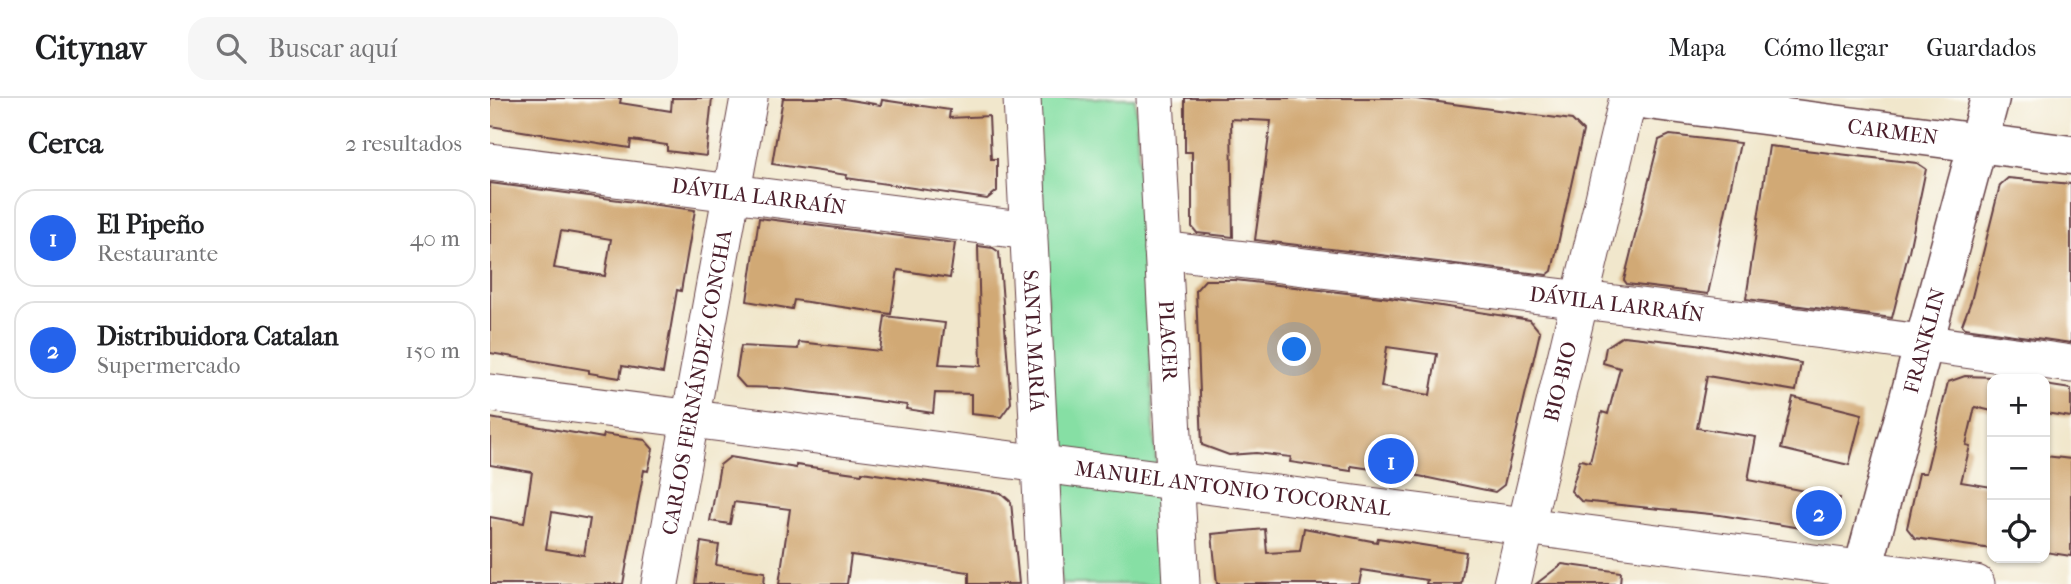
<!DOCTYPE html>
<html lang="es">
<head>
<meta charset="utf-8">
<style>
  body { margin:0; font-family:"IM FELL French Canon",serif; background:#f6f6f6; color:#202124 }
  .controls { position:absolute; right:21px; bottom:21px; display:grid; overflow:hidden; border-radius:14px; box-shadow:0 2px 5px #0004 }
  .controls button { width:63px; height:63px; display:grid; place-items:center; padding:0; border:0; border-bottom:2px solid #e0e0e0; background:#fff; color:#202124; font:35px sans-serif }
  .you { position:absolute; left:805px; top:252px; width:24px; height:24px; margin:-18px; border:5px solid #fff; border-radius:50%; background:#1a73e8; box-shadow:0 0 0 10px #1a73e833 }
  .badge { display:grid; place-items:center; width:46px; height:46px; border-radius:50%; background:#2563eb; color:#fff; font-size:23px; font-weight:700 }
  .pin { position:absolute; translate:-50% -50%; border:4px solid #fff; box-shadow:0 2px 7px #0006 }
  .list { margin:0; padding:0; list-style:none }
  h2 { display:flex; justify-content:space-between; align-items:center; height:91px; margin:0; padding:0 28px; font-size:30px }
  h2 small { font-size:23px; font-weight:400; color:#757577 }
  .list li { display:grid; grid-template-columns:46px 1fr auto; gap:21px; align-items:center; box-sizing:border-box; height:98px; margin:0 14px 14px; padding:0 14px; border:2px solid #e0e0e0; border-radius:21px }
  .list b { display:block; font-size:26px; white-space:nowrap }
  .list p { margin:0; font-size:23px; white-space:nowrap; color:#757577 }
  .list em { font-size:23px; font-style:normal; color:#757577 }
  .icon { flex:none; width:38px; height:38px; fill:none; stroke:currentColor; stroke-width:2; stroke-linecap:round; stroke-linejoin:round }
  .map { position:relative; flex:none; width:1581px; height:486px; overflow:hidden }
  header { display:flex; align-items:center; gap:42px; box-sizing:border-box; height:98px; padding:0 35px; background:#fff; border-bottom:2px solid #e0e0e0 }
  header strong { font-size:33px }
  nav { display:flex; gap:38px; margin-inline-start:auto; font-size:24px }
  .search { width:490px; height:63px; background:#f6f6f6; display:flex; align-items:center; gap:18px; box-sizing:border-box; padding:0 24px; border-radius:21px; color:#757577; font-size:26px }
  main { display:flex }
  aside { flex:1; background:#fff }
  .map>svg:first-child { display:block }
  .green { fill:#86dfa4; stroke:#687f68; stroke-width:2 }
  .building { fill:#d1a974; fill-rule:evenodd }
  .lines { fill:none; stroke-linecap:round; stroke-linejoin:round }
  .minor-casing { stroke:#633d43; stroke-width:39 }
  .major-casing { stroke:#633d43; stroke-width:41 }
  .minor { stroke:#fff; stroke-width:37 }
  .major { stroke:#fff; stroke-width:38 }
  .labels { text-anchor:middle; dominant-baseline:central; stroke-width:7; stroke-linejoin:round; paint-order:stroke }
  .street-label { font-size:21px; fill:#4a1f2b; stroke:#fdfcf7 }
</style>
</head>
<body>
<header>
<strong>Citynav</strong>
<div class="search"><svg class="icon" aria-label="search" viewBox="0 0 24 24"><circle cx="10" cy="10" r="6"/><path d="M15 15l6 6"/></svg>Buscar aquí</div>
<nav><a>Mapa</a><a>Cómo llegar</a><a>Guardados</a></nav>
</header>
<main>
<aside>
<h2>Cerca<small>2 resultados</small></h2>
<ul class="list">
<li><span class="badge">1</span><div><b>El Pipeño</b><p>Restaurante</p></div><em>40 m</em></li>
<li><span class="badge">2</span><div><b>Distribuidora Catalan</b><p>Supermercado</p></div><em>150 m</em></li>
</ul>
</aside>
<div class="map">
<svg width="1581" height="486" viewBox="0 0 1581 486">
  <rect width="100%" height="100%" fill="#fdfcf7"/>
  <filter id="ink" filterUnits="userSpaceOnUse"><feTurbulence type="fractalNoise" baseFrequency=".0143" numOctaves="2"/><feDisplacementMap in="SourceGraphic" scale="14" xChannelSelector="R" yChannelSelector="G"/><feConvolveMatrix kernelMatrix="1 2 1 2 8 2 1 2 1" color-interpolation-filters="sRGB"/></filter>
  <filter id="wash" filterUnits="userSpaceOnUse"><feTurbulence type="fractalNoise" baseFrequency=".00686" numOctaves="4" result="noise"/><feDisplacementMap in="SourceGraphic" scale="28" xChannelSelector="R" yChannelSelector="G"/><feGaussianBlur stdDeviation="1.57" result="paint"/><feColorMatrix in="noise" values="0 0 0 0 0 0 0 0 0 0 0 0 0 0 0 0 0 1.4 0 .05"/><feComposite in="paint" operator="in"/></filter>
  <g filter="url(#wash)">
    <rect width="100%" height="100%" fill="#f1e7cc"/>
    <path class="green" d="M 546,0 L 645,0 L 673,486 L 571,486 Z"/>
    <g id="blocks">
      <path class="building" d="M 0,0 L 131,0 L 130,5 L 181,13 L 182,0 L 222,0 L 216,58 L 177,53 L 177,47 L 141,42 L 140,50 L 0,28 Z
        M 293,0 L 348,0 L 391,7 L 392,2 L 460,12 L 459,20 L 499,18 L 501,61 L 507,61 L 507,93 L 497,101 L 356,80 L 357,77 L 282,66 Z
        M 695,0 L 919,0 L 1082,22 L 1093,33 L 1062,173 L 1057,177 L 765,142 L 781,23 L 741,21 L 743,139 L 707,135 L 702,129 L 702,54 L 695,54 Z
        M 1180,37 L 1250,45 L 1218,196 L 1137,186 L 1134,182 L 1169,42 Z
        M 1279,48 L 1427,65 L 1436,71 L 1419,153 L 1402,220 L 1256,201 Z
        M 1518,80 L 1581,86 L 1581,245 L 1475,230 L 1472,227 L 1481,203 L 1510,87 Z
        M 0,85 L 205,112 L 191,193 L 187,192 L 173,275 L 132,268 L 130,280 L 99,275 L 99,272 L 0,255 ZM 71,133 L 121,141 L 115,178 L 64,170 Z
        M 269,120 L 465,145 L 460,180 L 408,172 L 401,216 L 304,202 L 302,211 L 257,203 Z
        M 488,148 L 503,150 L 509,154 L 521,305 L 511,319 L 481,316 L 481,296 L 445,295 L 443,315 L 416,311 L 417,307 L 288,290 L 255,289 L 246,279 L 251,248 L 308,251 L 309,244 L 390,253 L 395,218 L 455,225 L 449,266 L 491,268 Z
        M 715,182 L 745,182 L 900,200 L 1040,222 L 1050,234 L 1014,387 L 1005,394 L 929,378 L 861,368 L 861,373 L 800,364 L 801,359 L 766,355 L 739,357 L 712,347 L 706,192 ZM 897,249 L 947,256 L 940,297 L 891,289 Z
        M 1133,238 L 1206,246 L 1311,265 L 1306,293 L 1217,278 L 1207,330 L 1266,339 L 1258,382 L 1350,400 L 1345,422 L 1329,433 L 1230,417 L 1091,403 L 1081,393 L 1090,362 L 1100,364 L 1112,314 L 1118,316 L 1130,270 L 1113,265 L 1116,249 Z
        M 1475,278 L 1502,279 L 1502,313 L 1485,309 L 1476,347 L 1480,348 L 1471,384 L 1502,389 L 1502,451 L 1425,440 L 1417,430 L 1429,375 L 1436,375 L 1458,284 Z
        M 1555,287 L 1581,291 L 1581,319 L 1555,315 Z
        M 1303,299 L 1372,316 L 1359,367 L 1291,351 Z
        M 0,320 L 113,340 L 114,336 L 155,342 L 163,351 L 158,373 L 154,372 L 133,486 L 0,486 L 0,419 L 34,425 L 42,374 L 0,367 ZM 62,414 L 100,421 L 94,457 L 56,451 Z
        M 1555,358 L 1581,361 L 1581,458 L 1555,454 Z
        M 240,359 L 306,370 L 306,367 L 372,376 L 372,374 L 511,395 L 521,404 L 529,486 L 479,486 L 479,474 L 361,457 L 357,486 L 289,486 L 300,411 L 244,404 L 240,426 L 220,423 L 230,367 Z
        M 814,430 L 887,444 L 888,440 L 976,454 L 971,486 L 936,486 L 937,482 L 872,472 L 869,486 L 727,486 L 722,436 L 775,431 L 777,455 L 810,453 Z
        M 211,444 L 229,447 L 226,467 L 275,474 L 274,486 L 205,486 Z
        M 1072,466 L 1131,474 L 1130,486 L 1046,486 Z"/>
    </g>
  </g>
  <g filter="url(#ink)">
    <use href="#blocks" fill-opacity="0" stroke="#633d43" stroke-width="2"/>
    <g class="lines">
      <g class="minor-casing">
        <g id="minor">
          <path id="s1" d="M 532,0 L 556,486"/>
          <path id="s2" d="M 665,0 L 691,486"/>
          <path id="s3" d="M 0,64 L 539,133"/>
          <path id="s4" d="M 673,152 C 976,189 1279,222 1581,266"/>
          <path id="s5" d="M 0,295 L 1486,486"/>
          <path id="s6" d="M 170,486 L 259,0"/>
          <path id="s7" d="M 1022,486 L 1138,0"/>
        </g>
      </g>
      <g class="major-casing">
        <g id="major">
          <path id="s8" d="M 1143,0 L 1581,57"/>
          <path id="s9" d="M 1369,486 L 1500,0"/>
        </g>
      </g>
      <use href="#minor" class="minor"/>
      <use href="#major" class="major"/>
    </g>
  </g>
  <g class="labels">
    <g class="street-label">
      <text stroke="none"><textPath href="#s8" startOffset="262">CARMEN</textPath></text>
      <text stroke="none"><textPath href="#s3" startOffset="271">DÁVILA LARRAÍN</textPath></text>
      <text stroke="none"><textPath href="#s4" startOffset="457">DÁVILA LARRAÍN</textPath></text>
      <text stroke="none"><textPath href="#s1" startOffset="243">SANTA MARÍA</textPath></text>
      <text stroke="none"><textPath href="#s2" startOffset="243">PLACER</textPath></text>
      <text stroke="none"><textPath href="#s9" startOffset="252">FRANKLIN</textPath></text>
      <text stroke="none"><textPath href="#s6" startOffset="205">CARLOS FERNÁNDEZ CONCHA</textPath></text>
      <text stroke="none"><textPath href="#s7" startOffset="208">BIO-BIO</textPath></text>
      <text stroke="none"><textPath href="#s5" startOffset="749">MANUEL ANTONIO TOCORNAL</textPath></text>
    </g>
  </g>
</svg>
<div class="controls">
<button>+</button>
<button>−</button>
<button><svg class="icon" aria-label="locate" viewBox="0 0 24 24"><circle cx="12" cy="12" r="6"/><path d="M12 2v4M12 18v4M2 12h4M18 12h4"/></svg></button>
</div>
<div class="you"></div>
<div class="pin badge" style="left:901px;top:363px">1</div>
<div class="pin badge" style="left:1329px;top:415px">2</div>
</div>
</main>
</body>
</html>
